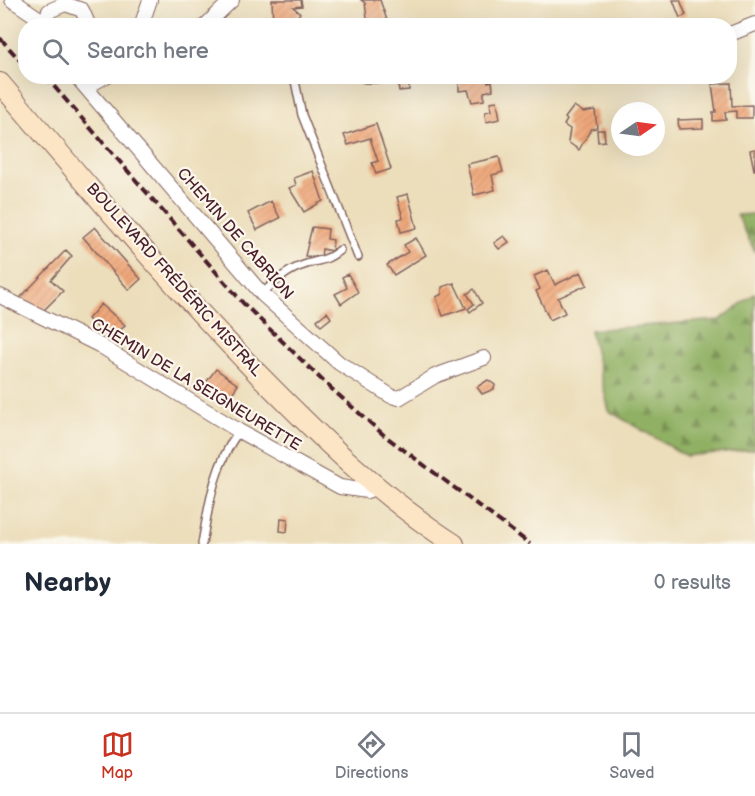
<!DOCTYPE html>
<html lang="en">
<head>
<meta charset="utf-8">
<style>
  body { margin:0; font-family:"Balsamiq Sans",sans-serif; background:#f2f2f3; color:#1f2937 }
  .compass { position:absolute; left:611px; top:102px; width:54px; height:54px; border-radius:50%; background:#fff; box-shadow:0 6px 24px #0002; rotate:77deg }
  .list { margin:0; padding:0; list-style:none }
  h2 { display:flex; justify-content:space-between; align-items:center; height:78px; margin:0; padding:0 24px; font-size:26px }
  h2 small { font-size:20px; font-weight:400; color:#747a83 }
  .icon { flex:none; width:33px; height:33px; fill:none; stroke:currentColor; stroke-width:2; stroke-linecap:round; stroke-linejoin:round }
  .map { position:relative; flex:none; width:755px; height:544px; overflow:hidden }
  .search { position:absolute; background:#fff; box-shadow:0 6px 24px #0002; left:18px; right:18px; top:18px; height:66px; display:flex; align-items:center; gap:15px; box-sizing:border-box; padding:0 21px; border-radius:24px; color:#747a83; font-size:22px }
  .sheet { height:168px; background:#fff }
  nav { display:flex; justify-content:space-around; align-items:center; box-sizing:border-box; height:84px; border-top:2px solid #e0e1e3; background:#fff; font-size:16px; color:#747a83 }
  nav a { display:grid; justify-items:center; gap:3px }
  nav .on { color:#c8321e }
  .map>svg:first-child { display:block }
  .forest { fill:url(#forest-firs); stroke:#6d6847; stroke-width:1.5 }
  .building { fill:url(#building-hatch) }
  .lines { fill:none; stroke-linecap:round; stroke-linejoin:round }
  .lane-casing { stroke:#83625d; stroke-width:10 }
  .street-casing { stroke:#83625d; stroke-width:16 }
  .secondary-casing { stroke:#83625d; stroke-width:22 }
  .lane { stroke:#fff; stroke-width:7 }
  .street { stroke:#fff; stroke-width:14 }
  .secondary { stroke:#fce5c4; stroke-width:20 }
  .rail { stroke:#4a1f2b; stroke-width:4; stroke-dasharray:9 4.5; stroke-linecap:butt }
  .labels { text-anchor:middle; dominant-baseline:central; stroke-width:4.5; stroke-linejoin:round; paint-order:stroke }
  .street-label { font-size:16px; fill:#4a1f2b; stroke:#fbf7ec }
</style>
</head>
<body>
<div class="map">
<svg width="755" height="544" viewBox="0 0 755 544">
  <defs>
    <pattern id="forest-firs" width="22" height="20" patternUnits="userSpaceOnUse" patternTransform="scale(1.5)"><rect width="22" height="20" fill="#90b063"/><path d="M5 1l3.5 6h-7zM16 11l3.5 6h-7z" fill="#788f52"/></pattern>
    <pattern id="building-hatch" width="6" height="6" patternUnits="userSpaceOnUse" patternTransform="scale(1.5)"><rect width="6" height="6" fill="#efa779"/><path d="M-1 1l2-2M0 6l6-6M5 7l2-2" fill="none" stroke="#ce8f69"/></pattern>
  </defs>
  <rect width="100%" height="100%" fill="#fbf7ec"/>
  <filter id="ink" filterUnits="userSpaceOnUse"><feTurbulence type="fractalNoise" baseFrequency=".0167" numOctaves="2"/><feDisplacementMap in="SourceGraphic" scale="12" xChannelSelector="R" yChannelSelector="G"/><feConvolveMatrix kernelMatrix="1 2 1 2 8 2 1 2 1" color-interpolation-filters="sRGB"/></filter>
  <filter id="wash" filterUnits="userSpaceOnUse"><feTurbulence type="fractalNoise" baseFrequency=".008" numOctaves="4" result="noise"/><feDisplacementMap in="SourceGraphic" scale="24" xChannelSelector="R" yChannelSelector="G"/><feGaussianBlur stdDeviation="1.35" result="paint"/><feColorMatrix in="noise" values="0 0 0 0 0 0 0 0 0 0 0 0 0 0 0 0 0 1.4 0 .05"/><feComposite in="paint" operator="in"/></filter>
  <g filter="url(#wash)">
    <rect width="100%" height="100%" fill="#ecdebb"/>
    <path class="forest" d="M 755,214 L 755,252 L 737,215 Z
      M 755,293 L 755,449 L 686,456 L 609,411 L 590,330 L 720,320 Z"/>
    <g id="blocks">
      <path class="building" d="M 272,0 L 301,0 L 302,6 L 293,7 L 300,13 L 296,19 L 302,26 L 273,24 Z
        M 361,0 L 380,0 L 389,26 L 368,26 L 365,3 Z
        M 673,0 L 680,0 L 686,15 L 680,18 Z
        M 459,76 L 488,76 L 488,82 L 492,81 L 493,90 L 484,92 L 484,100 L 472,102 L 468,90 L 459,91 Z
        M 731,83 L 732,106 L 752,105 L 752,118 L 736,118 L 736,111 L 725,112 L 726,120 L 713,121 L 713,112 L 716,112 L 712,84 Z
        M 398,85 L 409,85 L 409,90 L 399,91 Z
        M 497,101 L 500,119 L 486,122 L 485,112 L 491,111 L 490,102 Z
        M 574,106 L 583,112 L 595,110 L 597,128 L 591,129 L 579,150 L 568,142 L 570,129 L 564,125 L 567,120 L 565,118 Z
        M 703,119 L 703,128 L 679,129 L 678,120 Z
        M 376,124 L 391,169 L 376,174 L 372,163 L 378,161 L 370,138 L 348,145 L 344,135 Z
        M 597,130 L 604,130 L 605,141 L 598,142 Z
        M 755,149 L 755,170 L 754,170 L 750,150 Z
        M 499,157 L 503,172 L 492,175 L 495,190 L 474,195 L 467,164 Z
        M 313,171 L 323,201 L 304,212 L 289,188 L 296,185 L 294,178 Z
        M 408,194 L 417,228 L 401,232 L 398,219 L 403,218 L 397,197 Z
        M 271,201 L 280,218 L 257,230 L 248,213 Z
        M 95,227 L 141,279 L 129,290 L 83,237 Z
        M 312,227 L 328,229 L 327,239 L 333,240 L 332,251 L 322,249 L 321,257 L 305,256 Z
        M 504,236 L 509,242 L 499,249 L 494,243 Z
        M 416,238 L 426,255 L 394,275 L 387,265 L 408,252 L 404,245 Z
        M 66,250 L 72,256 L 51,280 L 63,291 L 43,311 L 20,298 Z
        M 548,270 L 555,285 L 581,272 L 587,285 L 558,298 L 565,313 L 550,320 L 536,291 L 540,289 L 534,276 Z
        M 348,274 L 358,292 L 341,304 L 335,294 L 347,288 L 342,277 Z
        M 454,283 L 466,308 L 443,316 L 436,297 L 442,294 L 442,287 Z
        M 474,289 L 482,303 L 470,312 L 468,309 L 474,304 L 467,294 Z
        M 101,304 L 125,325 L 112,340 L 88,319 Z
        M 327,312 L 331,318 L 321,326 L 317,320 Z
        M 216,369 L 238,385 L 226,402 L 204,385 Z
        M 488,380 L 495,385 L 494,389 L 482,394 L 477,387 Z
        M 281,518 L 288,519 L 287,532 L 280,531 Z"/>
    </g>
  </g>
  <g filter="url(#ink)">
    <use href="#blocks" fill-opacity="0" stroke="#83625d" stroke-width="1.5"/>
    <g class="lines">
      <g class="lane-casing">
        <path id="lane" d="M 294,76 L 302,115 L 358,257
          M 262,294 C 273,283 286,271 301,266 C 319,259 323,263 340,250
          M 202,544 C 209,504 214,465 239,431"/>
      </g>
      <g class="street-casing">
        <path id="street" d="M 12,0 L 43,21
          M 43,26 L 49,11 L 65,4 L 82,10 L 89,26
          M 141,26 L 150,0
          M 205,26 L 232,0
          M 730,34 L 755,24
          M 76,76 L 262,294 L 339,363 L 391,396 L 399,398 L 435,376 L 484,358
          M 366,76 L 375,76
          M 86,87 L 106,76
          M 0,296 L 99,345 L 239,431 L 340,487 L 367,491 L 377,487"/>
      </g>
      <g class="secondary-casing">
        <path id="secondary" d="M 0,83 C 84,182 168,281 259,375 C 319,436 381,497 454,544"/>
      </g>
      <use href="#lane" class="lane"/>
      <use href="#street" class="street"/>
      <use href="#secondary" class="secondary"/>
      <path class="rail" d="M 0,38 L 26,67
        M 45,76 L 243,303 L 324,382 L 385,436 L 530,544"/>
    </g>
  </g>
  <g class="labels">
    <g class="street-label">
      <text transform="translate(235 234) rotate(49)">CHEMIN DE CABRION</text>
      <text transform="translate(174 280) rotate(48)">BOULEVARD FRÉDÉRIC MISTRAL</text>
      <text transform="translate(196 385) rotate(31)">CHEMIN DE LA SEIGNEURETTE</text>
    </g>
  </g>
</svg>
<svg class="compass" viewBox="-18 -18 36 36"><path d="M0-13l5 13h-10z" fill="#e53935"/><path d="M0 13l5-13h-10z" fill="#747a83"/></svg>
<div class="search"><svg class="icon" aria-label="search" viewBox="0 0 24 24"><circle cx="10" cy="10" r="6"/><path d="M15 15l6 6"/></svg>Search here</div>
</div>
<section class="sheet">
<h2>Nearby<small>0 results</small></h2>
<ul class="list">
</ul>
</section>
<nav>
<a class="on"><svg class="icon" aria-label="map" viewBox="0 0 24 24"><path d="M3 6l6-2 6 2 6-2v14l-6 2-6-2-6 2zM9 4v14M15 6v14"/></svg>Map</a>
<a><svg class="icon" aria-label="directions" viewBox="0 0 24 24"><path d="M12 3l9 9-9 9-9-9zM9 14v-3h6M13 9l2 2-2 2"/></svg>Directions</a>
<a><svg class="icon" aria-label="saved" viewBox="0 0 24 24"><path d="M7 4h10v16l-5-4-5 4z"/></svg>Saved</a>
</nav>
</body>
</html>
